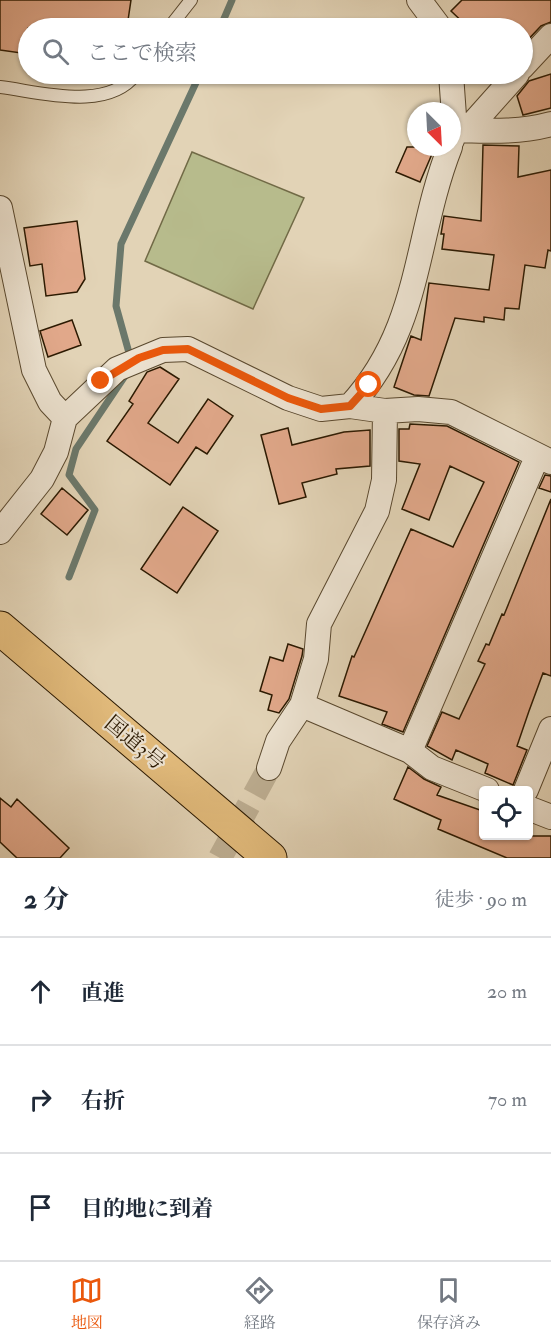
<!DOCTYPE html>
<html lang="ja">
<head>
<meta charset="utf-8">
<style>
  body { margin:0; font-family:"IM FELL Double Pica","Noto Serif JP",serif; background:#f6f6f7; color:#1f2937 }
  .controls { position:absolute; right:18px; bottom:18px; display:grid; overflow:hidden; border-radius:6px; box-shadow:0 2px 4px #0004 }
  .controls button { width:54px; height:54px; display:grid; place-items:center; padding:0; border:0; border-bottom:2px solid #e0e1e3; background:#fff; color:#1f2937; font:30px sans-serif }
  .compass { position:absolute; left:407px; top:102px; width:54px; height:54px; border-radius:50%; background:#fff; box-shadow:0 2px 4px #0004; rotate:156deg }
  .stop { position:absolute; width:18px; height:18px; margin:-14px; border:4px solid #ea580c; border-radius:50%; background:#fff }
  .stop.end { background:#ea580c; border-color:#fff; box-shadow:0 2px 6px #0008 }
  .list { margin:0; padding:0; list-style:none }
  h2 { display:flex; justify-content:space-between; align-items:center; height:78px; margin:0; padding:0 24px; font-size:26px }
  h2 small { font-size:20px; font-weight:400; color:#747a83 }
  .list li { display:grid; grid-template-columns:39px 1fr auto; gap:18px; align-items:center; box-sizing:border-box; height:108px; padding:0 24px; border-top:2px solid #e0e1e3 }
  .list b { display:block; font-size:22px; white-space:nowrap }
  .list em { font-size:20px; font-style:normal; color:#747a83 }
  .icon { flex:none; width:33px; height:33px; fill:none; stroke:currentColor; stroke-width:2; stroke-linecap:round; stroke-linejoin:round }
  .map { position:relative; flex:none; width:551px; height:858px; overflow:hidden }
  .search { position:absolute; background:#fff; box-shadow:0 2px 4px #0004; left:18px; right:18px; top:18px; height:66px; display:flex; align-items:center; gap:15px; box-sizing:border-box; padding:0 21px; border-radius:33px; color:#747a83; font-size:22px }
  .sheet { height:402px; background:#fff }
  nav { display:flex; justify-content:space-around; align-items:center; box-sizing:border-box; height:84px; border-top:2px solid #e0e1e3; background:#fff; font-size:16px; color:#747a83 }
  nav a { display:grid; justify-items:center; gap:3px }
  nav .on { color:#ea580c }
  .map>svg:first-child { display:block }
  .green { fill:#b7bb8c; stroke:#716a46; stroke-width:1.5 }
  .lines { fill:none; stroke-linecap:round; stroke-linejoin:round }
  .stream { stroke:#6b786b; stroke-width:7 }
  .building { fill:#e1a88a; stroke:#2b1901; stroke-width:1.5 }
  .street-tunnel { stroke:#bdae92; stroke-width:24; stroke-dasharray:24 12; stroke-linecap:butt }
  .lane-casing { stroke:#59482e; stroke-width:14 }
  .street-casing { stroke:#59482e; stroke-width:26 }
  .highway-casing { stroke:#2b1901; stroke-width:35 }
  .lane { stroke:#ece2d0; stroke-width:12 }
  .street { stroke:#ece2d0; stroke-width:24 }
  .highway { stroke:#e1ba7b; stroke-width:33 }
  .route { stroke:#ea580c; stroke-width:8 }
  .labels { text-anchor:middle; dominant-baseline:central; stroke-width:4.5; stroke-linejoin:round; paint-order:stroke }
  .street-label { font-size:21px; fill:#2b1901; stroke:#ece2d0 }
</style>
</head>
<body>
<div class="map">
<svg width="551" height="858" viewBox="0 0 551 858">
  <rect width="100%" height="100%" fill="#e2d3b6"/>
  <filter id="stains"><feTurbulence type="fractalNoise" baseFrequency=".00333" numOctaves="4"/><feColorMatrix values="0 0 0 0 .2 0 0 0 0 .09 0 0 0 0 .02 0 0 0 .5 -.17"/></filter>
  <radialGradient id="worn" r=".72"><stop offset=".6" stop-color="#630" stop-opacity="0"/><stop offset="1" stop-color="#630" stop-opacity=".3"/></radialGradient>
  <path class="green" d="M 192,152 L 304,198 L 253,309 L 145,261 Z"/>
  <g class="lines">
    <path class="stream" d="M 220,28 L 232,0
      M 131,360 L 116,306 L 121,244 L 200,74
      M 69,577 L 95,510 L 69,475 L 76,449 L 127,373"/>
  </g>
  <path class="building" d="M 0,0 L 131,0 L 127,27 L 68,20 L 67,28 L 28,28 L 28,54 L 0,50 Z
    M 462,0 L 551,0 L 551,22 L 541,26 L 522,46 L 522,28 L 469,28 L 451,11 Z
    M 551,74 L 551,108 L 523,115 L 517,96 L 529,81 Z
    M 483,145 L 519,146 L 518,177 L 551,170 L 551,251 L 548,250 L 545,268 L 525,265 L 519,309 L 505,308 L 504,320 L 484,317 L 484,322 L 455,318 L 429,396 L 414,395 L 394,387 L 411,336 L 421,340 L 429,283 L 489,290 L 494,255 L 442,249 L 444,234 L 441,234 L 444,216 L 481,221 Z
    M 407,147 L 435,147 L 420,182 L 396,172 Z
    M 77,221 L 85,279 L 77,292 L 46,296 L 42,264 L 30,266 L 24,228 Z
    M 72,320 L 81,345 L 48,357 L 40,331 Z
    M 160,367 L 179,379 L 148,423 L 178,443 L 208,399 L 233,416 L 207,454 L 196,447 L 170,485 L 107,441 L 133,404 L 129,401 L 147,372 Z
    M 410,424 L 447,426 L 519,462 L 403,732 L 382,724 L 387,712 L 339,696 L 352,656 L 354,657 L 411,529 L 453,547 L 484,482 L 450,466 L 429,520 L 402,509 L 420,464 L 399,461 L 399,429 L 409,429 Z
    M 288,428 L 292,445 L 344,432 L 370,430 L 370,466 L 336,469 L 337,474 L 302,483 L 306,497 L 279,504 L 261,435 Z
    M 545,475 L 551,476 L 551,492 L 539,488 Z
    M 62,488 L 88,510 L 67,535 L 41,514 Z
    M 551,499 L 551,676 L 543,673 L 529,711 L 517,746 L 527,750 L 513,785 L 485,773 L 488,764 L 456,750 L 452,760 L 427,746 L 442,712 L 459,719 L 485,664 L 478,661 L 486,644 L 489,645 L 502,614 L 504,615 Z
    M 183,507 L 218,531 L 177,593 L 141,569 Z
    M 288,644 L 303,649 L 302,656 L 289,699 L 279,713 L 268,710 L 272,695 L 260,691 L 270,657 L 283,661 Z
    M 408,767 L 424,779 L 441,787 L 437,795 L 483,811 L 483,836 L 551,836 L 551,858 L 507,858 L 438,829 L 441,820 L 394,799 Z
    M 0,798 L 11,807 L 17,799 L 69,848 L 60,858 L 17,858 L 0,842 Z"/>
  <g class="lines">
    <path class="street-tunnel" d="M 220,858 L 269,768"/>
    <g class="lane-casing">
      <path id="lane" d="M 169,28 L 191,0
        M 0,87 C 41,92 107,112 136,74"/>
    </g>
    <g class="street-casing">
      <path id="street" d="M 419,0 L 440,28
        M 522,67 L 551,36
        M 451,74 L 455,130 L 452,140
        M 455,130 C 488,131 518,133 551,124
        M 467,130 L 517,74
        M 0,208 L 34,370 L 50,402 L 65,418
        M 350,406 C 422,328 414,239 450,147
        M 0,532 L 42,479 L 56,452 L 65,418 L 117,369 L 163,350 L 188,349 L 288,398 L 321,409 L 350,406 L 385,411 L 418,409 L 451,412 L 551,462
        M 302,705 L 410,751 L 432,768 L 487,790
        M 410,751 L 537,457
        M 269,768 L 278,741 L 302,705 L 316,659 L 319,624 L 377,511 L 384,480 L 385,411
        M 526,790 L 551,729
        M 528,808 L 551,817"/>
    </g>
    <g class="highway-casing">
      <path id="highway" d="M 0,628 L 270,858"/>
    </g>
    <use href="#lane" class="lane"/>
    <use href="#street" class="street"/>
    <use href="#highway" class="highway"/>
  </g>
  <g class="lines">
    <path class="route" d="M 101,381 L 139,358 L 163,350 L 188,349 L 288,398 L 321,409 L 350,406 L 369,385"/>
  </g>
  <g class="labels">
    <g class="street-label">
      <text transform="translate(135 743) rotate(40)">国道3号</text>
    </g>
  </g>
  <rect width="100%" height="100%" filter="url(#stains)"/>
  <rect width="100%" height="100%" fill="url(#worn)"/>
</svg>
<div class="controls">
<button><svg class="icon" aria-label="locate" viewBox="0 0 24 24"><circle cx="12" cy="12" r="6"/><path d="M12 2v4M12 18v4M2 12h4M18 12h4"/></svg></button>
</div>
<svg class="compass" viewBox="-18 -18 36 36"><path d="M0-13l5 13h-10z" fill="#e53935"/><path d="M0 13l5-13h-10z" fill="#747a83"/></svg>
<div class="stop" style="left:369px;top:385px"></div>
<div class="stop end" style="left:101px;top:381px"></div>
<div class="search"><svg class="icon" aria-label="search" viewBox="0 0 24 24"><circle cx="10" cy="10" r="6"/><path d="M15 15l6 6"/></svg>ここで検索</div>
</div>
<section class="sheet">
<h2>2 分<small>徒歩 · 90 m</small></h2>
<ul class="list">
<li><svg class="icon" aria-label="ahead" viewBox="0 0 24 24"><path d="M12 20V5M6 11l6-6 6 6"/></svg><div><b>直進</b></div><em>20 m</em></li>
<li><svg class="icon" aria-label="right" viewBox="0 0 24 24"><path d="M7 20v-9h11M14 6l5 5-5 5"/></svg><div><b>右折</b></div><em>70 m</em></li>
<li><svg class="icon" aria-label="arrive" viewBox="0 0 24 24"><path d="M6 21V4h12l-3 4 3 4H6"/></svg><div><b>目的地に到着</b></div></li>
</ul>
</section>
<nav>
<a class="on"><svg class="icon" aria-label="map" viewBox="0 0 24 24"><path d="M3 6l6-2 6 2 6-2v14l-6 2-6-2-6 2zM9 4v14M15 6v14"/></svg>地図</a>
<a><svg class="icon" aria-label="directions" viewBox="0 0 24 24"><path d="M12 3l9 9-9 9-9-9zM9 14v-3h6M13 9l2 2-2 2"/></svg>経路</a>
<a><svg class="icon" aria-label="saved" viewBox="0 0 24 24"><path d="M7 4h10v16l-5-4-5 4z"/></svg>保存済み</a>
</nav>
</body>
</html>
